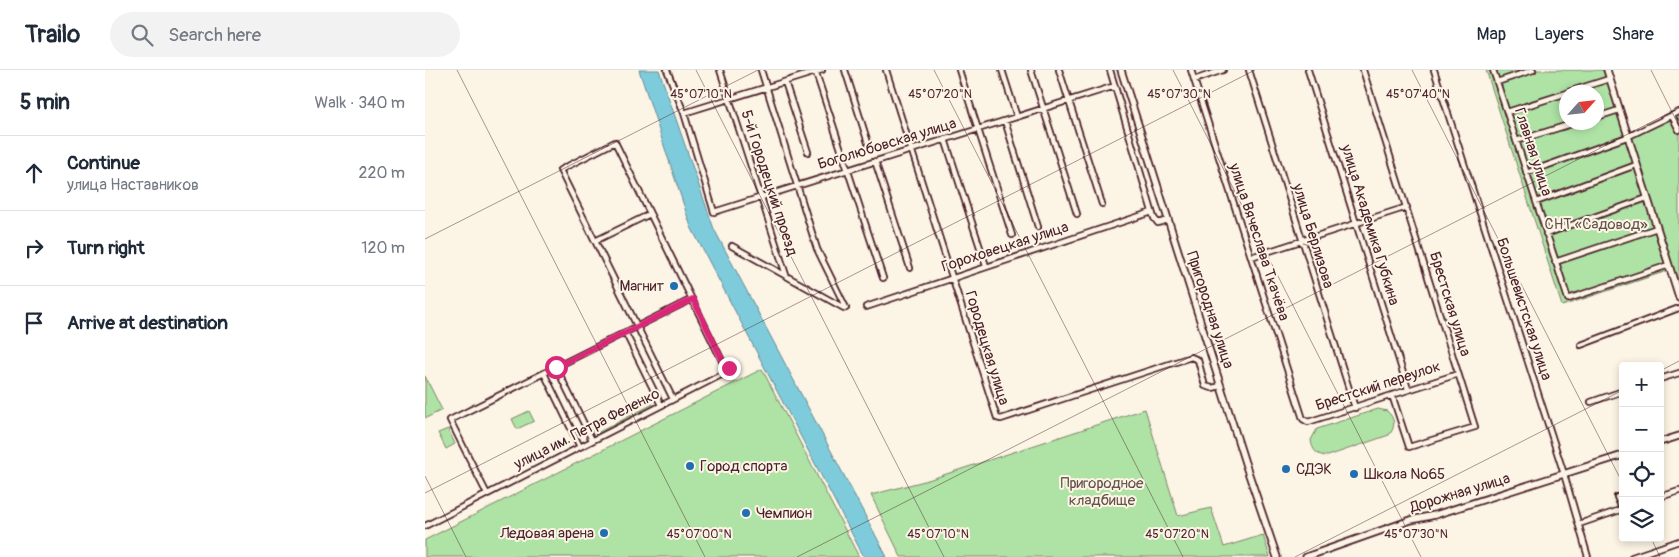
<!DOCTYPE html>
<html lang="en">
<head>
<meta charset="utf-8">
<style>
  body { margin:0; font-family:Pangolin,sans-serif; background:#f2f2f3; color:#1f2937 }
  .controls { position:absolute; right:15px; bottom:15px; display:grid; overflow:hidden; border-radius:5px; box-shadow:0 2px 8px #0003 }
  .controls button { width:45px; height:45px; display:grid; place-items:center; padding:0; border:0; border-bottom:1px solid #e0e1e3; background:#fff; color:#1f2937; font:25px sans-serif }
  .compass { position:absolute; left:1134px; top:15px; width:45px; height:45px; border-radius:50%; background:#fff; box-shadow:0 2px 8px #0003; rotate:63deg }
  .stop { position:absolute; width:15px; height:15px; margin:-11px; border:4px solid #db2777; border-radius:50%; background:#fff }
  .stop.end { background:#db2777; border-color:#fff; box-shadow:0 1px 5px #0008 }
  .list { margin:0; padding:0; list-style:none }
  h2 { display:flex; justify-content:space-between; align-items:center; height:65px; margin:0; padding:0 20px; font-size:21px }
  h2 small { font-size:16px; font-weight:400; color:#747a83 }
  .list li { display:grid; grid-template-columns:32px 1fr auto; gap:15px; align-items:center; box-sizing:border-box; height:75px; padding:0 20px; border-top:1px solid #e0e1e3 }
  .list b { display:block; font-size:19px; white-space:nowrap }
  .list p { margin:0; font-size:16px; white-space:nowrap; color:#747a83 }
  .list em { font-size:16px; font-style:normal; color:#747a83 }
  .icon { flex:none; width:28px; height:28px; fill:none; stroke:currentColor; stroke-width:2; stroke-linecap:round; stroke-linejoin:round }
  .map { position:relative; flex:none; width:1254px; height:487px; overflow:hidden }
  header { display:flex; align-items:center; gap:30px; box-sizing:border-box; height:70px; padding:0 25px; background:#fff; border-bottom:1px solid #e0e1e3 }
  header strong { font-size:24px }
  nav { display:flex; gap:28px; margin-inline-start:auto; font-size:18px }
  .search { width:350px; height:45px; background:#f2f2f3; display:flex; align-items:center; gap:12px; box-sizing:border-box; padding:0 18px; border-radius:28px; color:#747a83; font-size:19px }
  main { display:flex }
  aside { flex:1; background:#fff }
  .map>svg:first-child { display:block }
  .green { fill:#aee3a5; stroke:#7c8168; fill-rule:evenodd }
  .water { fill:#7eccdb; stroke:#698795 }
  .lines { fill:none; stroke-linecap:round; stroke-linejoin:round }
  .minor-casing { stroke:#4a1f2b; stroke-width:8 }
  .tertiary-casing { stroke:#4a1f2b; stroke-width:9 }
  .minor { stroke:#fcf5e5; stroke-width:4.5 }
  .tertiary { stroke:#fcf5e5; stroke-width:5.5 }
  .route { stroke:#db2777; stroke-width:6 }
  .ticks { fill:none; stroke:#4a1f2b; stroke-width:1; stroke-opacity:0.45 }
  .poi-dot { fill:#1f6fb2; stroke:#fcf5e5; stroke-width:2 }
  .labels { text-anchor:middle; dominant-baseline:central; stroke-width:4; stroke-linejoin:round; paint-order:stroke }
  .street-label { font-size:15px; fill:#4a1f2b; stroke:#fcf5e5 }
  .park-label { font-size:15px; fill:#63504a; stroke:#fcf5e5 }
  .poi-label { font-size:15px; fill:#4a1f2b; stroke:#fcf5e5; text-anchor:start }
  .ticks-label { font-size:12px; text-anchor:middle; fill:#4a1f2b; stroke:#fcf5e5; stroke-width:4; stroke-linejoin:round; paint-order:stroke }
</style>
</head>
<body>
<header>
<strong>Trailo</strong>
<div class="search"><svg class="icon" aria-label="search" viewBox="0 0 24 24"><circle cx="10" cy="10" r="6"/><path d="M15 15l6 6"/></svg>Search here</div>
<nav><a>Map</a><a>Layers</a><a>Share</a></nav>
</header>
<main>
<aside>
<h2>5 min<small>Walk · 340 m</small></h2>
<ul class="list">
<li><svg class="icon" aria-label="ahead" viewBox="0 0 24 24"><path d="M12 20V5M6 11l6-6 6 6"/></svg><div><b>Continue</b><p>улица Наставников</p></div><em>220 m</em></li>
<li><svg class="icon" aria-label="right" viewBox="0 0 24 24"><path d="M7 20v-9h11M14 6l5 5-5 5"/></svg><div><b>Turn right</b></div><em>120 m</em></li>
<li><svg class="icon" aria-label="arrive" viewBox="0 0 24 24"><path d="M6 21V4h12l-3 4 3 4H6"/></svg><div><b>Arrive at destination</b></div></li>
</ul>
</aside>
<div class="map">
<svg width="1254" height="487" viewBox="0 0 1254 487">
  <rect width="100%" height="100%" fill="#fcf5e5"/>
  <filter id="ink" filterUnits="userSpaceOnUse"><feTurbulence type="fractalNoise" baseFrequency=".02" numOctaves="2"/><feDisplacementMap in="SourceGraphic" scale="10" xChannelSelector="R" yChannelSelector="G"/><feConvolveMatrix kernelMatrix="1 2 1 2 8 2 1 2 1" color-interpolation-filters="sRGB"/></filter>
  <g filter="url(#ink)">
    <path class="green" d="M 1061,0 L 1180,0 L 1202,66 L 1254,41 L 1254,227 L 1245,200 L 1137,236 ZM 1142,22 L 1172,22 L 1172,52 L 1142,52 Z
      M 337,299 L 434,487 L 0,487 L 0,470 Z
      M 0,306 L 17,340 L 1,348 L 0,346 Z
      M 228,334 L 229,336 L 171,366 L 170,364 Z
      M 720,339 L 753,446 L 786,438 L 799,477 L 838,465 L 845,487 L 476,487 L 446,425 L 503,410 Z
      M 953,339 L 962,341 C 970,348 971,357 964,365 L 903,386 C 892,386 887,380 886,370 L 892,359 Z
      M 104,341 L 109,351 L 92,359 L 87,349 Z
      M 23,359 L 30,374 L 21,379 L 13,363 Z"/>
    <path class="water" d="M 214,0 L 234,0 L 289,159 L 462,487 L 439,487 L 266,157 Z"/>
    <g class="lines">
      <g class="minor-casing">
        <path id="minor" d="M 242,0 L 259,43 L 289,142 L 690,16
          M 295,0 L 361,205
          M 336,0 L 392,179 L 421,238
          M 390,0 L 458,208
          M 420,0 L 444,76
          M 461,0 L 572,348 L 576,349 L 766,287 L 773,290 L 780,316 L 787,318 L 796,316
          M 534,0 L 587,165
          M 577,0 L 592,47
          M 606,0 L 652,144
          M 634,0 L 677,134
          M 685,0 L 729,148 L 733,153 L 743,150
          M 766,0 L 878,349 L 883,352 L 1033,304
          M 824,0 L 930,338
          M 883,0 L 983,319
          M 938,0 L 1050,357 L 984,377 L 967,325
          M 1009,0 L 1139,404 L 1163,487
          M 1068,0 L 1143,229 L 1244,195
          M 769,10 L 798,0
          M 360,12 L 383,82
          M 1072,12 L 1108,0
          M 1143,22 L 1184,9
          M 1082,42 L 1142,23
          M 259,43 L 397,0
          M 1247,46 L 1254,60
          M 1172,47 L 1194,40
          M 580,51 L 613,157
          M 520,69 L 561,196
          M 1091,71 L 1153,52
          M 450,91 L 485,198
          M 1101,103 L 1202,67 L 1254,42
          M 1111,132 L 1211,95
          M 1121,164 L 1222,128
          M 170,171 L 225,144
          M 307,176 L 419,238
          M 826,187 L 982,137
          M 1130,192 L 1232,158
          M 441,237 L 727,142
          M 200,262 L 236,335
          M 1156,275 L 1254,238
          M 131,297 L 167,370
          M300 302a4 4 0 1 1 8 0a4 4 0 1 1-8 0Z
          M 119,303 L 155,377
          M 1235,309 L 1254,303
          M 248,329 L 135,100 L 190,72 L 301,299
          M 1166,332 L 1198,321
          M 62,424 L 25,350 L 267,229
          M 1192,427 L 1197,439
          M 1235,427 L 1254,421
          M 1154,454 L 1198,439
          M 0,456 L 300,303
          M 1207,487 L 1254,471"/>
      </g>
      <g class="tertiary-casing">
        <path id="tertiary" d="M 696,0 L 820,393 L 852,487
          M 1182,0 L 1254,227
          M 1235,372 L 1254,366
          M 881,487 L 986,450 L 1010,445 L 1198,385"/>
      </g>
      <use href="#minor" class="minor"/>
      <use href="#tertiary" class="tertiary"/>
    </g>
  </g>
  <g class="lines" filter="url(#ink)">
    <path class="route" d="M 131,297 L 268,229 L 301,298 L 304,298"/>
  </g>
  <path class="ticks" d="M 32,0 L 280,487M 271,0 L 519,487M 509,0 L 758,487M 748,0 L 996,487M 987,0 L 1198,414M 1226,0 L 1254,56M 0,169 L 333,0M 1235,301 L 1254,291M 0,406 L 41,487M 0,423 L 830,0M 1226,468 L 1235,487M 372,487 L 1254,38M 870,487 L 1198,320"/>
  <g class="poi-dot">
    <circle cx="249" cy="216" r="5"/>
    <circle cx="265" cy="396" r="5"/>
    <circle cx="861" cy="399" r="5"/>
    <circle cx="929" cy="404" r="5"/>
    <circle cx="321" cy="443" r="5"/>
    <circle cx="179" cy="463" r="5"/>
  </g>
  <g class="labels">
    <g class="street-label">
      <text transform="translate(462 74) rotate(-17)">Боголюбовская улица</text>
      <text transform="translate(1108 82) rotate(72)">Главная улица</text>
      <text transform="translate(344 113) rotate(72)">5-й Городецкий проезд</text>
      <text transform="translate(945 155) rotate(73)">улица Академика Губкина</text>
      <text transform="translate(888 166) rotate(73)">улица Берлизова</text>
      <text transform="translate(834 172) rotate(72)">улица Вячеслава Ткачёва</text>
      <text transform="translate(580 177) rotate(-18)">Гороховецкая улица</text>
      <text transform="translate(1025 234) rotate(73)">Брестская улица</text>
      <text transform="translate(1099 239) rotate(72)">Большевистская улица</text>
      <text transform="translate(785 240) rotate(72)">Пригородная улица</text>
      <text transform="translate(562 278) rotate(73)">Городецкая улица</text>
      <text transform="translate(953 316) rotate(-18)">Брестский переулок</text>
      <text transform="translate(162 359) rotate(-27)">улица им. Петра Феленко</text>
      <text transform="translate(1035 423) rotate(-17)">Дорожная улица</text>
    </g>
    <g class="park-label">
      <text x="1171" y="154">СНТ «Садовод»</text>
      <text x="677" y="413">Пригородное<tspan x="677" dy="17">кладбище</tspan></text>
    </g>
    <g class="poi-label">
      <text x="239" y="216" text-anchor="end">Магнит</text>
      <text x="275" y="396">Город спорта</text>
      <text x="871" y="399">СДЭК</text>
      <text x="939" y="404">Школа №65</text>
      <text x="331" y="443">Чемпион</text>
      <text x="169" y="463" text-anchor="end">Ледовая арена</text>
    </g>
  </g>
  <g class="ticks-label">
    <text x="276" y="28">45°07'10"N</text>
    <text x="515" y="28">45°07'20"N</text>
    <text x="754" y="28">45°07'30"N</text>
    <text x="993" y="28">45°07'40"N</text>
    <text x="274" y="468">45°07'00"N</text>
    <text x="513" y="468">45°07'10"N</text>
    <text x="752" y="468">45°07'20"N</text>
    <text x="991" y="468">45°07'30"N</text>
  </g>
</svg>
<div class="controls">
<button>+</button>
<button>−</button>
<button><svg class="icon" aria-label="locate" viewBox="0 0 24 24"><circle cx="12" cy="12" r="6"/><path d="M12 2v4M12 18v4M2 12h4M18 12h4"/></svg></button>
<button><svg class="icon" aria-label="layers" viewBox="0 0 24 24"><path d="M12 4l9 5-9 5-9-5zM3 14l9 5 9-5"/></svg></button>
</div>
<svg class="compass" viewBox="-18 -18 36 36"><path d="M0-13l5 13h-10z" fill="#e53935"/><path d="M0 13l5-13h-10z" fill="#747a83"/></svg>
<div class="stop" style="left:131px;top:297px"></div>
<div class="stop end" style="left:304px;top:298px"></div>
</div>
</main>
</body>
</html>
